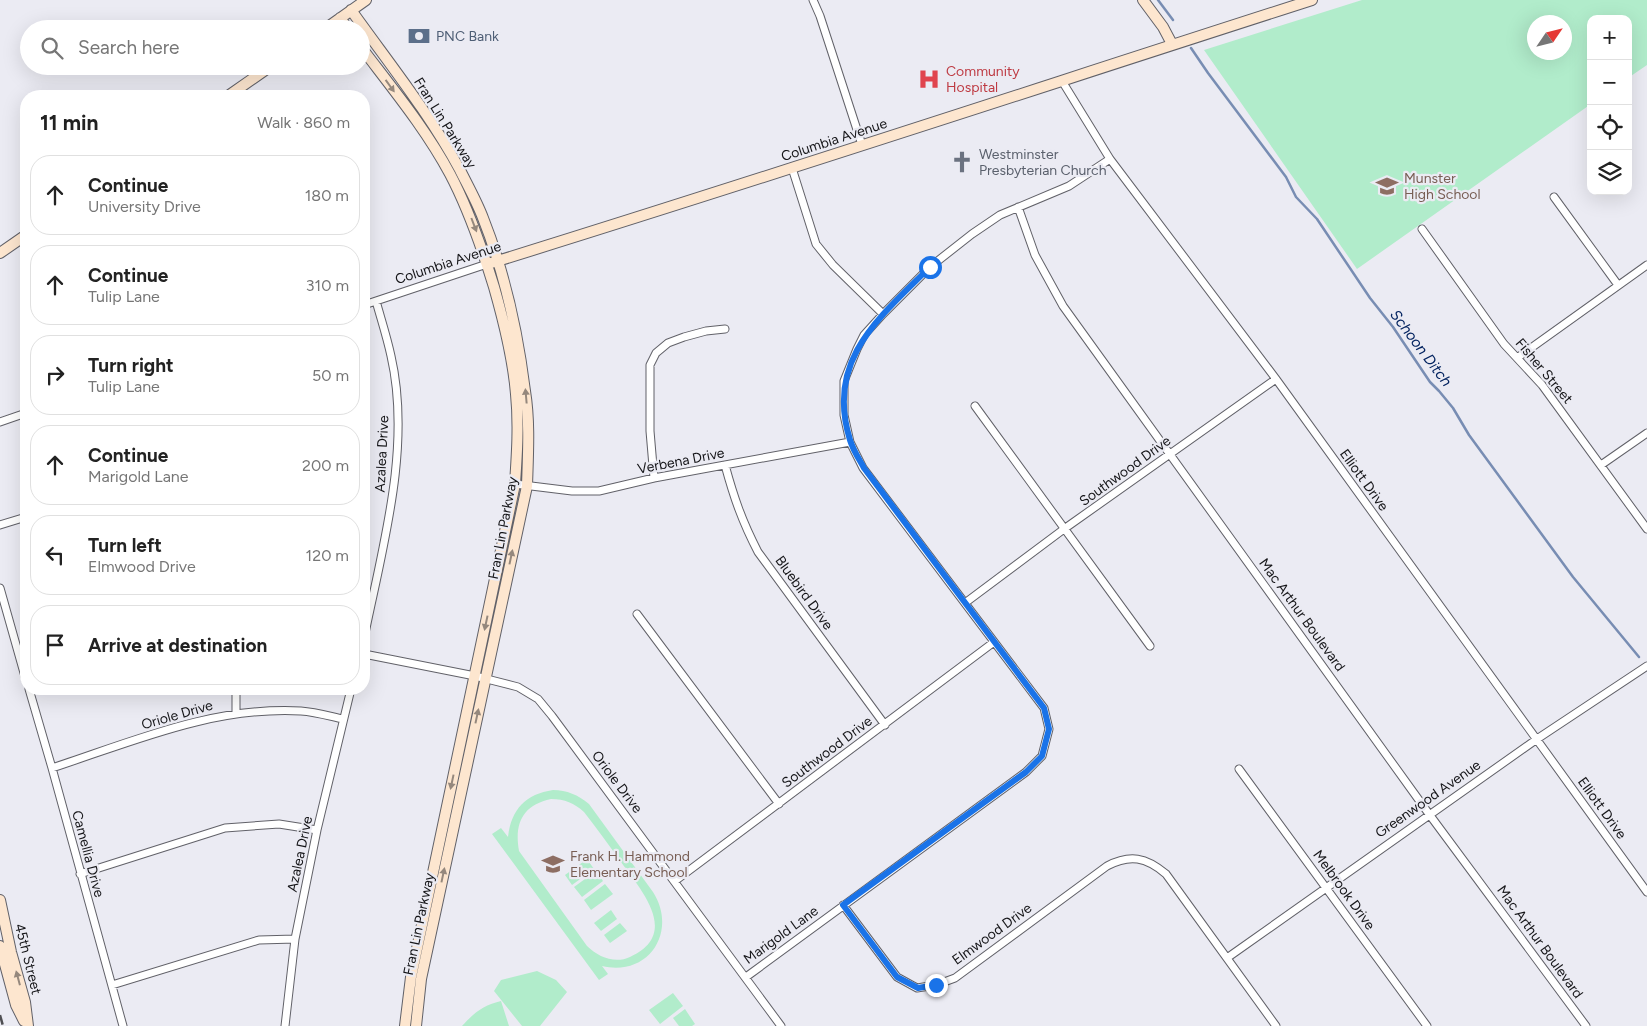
<!DOCTYPE html>
<html lang="en">
<head>
<meta charset="utf-8">
<style>
  body { margin:0; font-family:Figtree,sans-serif; background:#f2f2f2; color:#222 }
  .controls { position:absolute; right:15px; top:15px; display:grid; overflow:hidden; border-radius:10px; box-shadow:0 5px 20px #0002 }
  .controls button { width:45px; height:45px; display:grid; place-items:center; padding:0; border:0; border-bottom:1px solid #e0e0e0; background:#fff; color:#222; font:25px sans-serif }
  .compass { position:absolute; left:1527px; top:15px; width:45px; height:45px; border-radius:50%; background:#fff; box-shadow:0 5px 20px #0002; rotate:55deg }
  .stop { position:absolute; width:15px; height:15px; margin:-11px; border:4px solid #1a73e8; border-radius:50%; background:#fff }
  .stop.end { background:#1a73e8; border-color:#fff; box-shadow:0 1px 5px #0008 }
  .list { margin:0; padding:0; list-style:none }
  h2 { display:flex; justify-content:space-between; align-items:center; height:65px; margin:0; padding:0 20px; font-size:21px }
  h2 small { font-size:16px; font-weight:400; color:#767676 }
  .list li { display:grid; grid-template-columns:32px 1fr auto; gap:15px; align-items:center; box-sizing:border-box; height:80px; margin:0 10px 10px; padding:0 10px; border:1px solid #e0e0e0; border-radius:20px }
  .list b { display:block; font-size:19px; white-space:nowrap }
  .list p { margin:0; font-size:16px; white-space:nowrap; color:#767676 }
  .list em { font-size:16px; font-style:normal; color:#767676 }
  .icon { flex:none; width:28px; height:28px; fill:none; stroke:currentColor; stroke-width:2; stroke-linecap:round; stroke-linejoin:round }
  .map { position:relative; flex:none; width:1647px; height:1026px; overflow:hidden }
  .search { position:absolute; background:#fff; box-shadow:0 5px 20px #0002; left:20px; top:20px; width:350px; height:55px; display:flex; align-items:center; gap:12px; box-sizing:border-box; padding:0 18px; border-radius:28px; color:#767676; font-size:19px }
  .panel { position:absolute; background:#fff; box-shadow:0 5px 20px #0002; left:20px; top:90px; width:350px; height:605px; border-radius:20px }
  .map>svg:first-child { display:block }
  .green { fill:#b1eccb; fill-rule:evenodd }
  .lines { fill:none; stroke-linecap:round; stroke-linejoin:round }
  .stream { stroke:#788db3; stroke-width:2.5 }
  .street-casing { stroke:#616168; stroke-width:9 }
  .secondary-casing { stroke:#616168; stroke-width:12 }
  .street { stroke:#fff; stroke-width:7 }
  .secondary { stroke:#fde6cf; stroke-width:10 }
  .rail { stroke:#4f4f53; stroke-width:2.5; stroke-dasharray:10 5; stroke-linecap:butt }
  .oneway { fill:#95887d }
  .route { stroke:#1a73e8; stroke-width:6 }
  .labels { text-anchor:middle; dominant-baseline:central; stroke-width:4.5; stroke-linejoin:round; paint-order:stroke }
  .service-label { font-size:14px; fill:#4e5e75; stroke:#ebebf3; text-anchor:start }
  .health-label { font-size:14px; fill:#be3a42; stroke:#ebebf3; text-anchor:start }
  .street-label { font-size:14px; fill:#151518; stroke:#ebebf3 }
  .worship-label { font-size:14px; fill:#5b616d; stroke:#ebebf3; text-anchor:start }
  .education-label { font-size:14px; fill:#785e54; stroke:#ebebf3; text-anchor:start }
  .water-label { font-size:15px; font-style:italic; fill:#042460; stroke:#ebebf3 }
</style>
</head>
<body>
<div class="map">
<svg width="1647" height="1026" viewBox="0 0 1647 1026">
  <rect width="100%" height="100%" fill="#ebebf3"/>
  <path class="green" d="M 1362,0 L 1647,0 L 1647,65 L 1628,78 L 1628,19 L 1591,19 L 1591,104 L 1357,269 L 1204,50 ZM 1534,22 L 1564,22 L 1564,52 L 1534,52 Z
    M 553,790 C 567,790 578,795 589,804 L 653,892 C 678,931 649,977 602,966 L 608,974 L 599,980 L 492,834 L 501,828 L 508,837 C 511,809 526,794 553,790 ZM 551,799 C 565,799 574,803 584,812 C 597,829 609,845 621,862 C 641,890 681,934 630,957 C 615,964 598,957 587,946 L 519,851 C 514,823 523,805 551,799 Z
    M 587,859 L 594,869 L 572,885 L 565,875 Z
    M 596,871 L 603,881 L 582,897 L 574,887 Z
    M 605,884 L 613,894 L 591,910 L 584,900 Z
    M 611,910 L 617,919 L 601,931 L 594,923 Z
    M 620,923 L 627,931 L 610,943 L 604,935 Z
    M 537,971 L 556,980 L 567,992 L 540,1026 L 522,1026 L 494,991 L 501,980 Z
    M 673,993 L 683,1006 L 660,1024 L 649,1010 Z
    M 501,1001 L 509,1026 L 462,1026 C 475,1012 482,1006 501,1001 Z
    M 685,1009 L 695,1024 L 692,1026 L 679,1026 L 673,1018 Z"/>
  <g class="lines">
    <path class="stream" d="M 1158,0 L 1173,20
      M 1191,48 L 1208,73 L 1286,177 L 1296,197 L 1317,219 L 1370,298 L 1393,327 L 1430,382 L 1439,391 L 1453,408 L 1469,435 L 1573,577 L 1639,657"/>
    <g class="street-casing">
      <path id="street" d="M 813,0 L 820,16 L 862,145
        M 1062,81 L 1110,159 L 1276,379 L 1647,892
        M 792,168 L 816,244 L 833,265 L 883,314
        M 1554,197 L 1618,285
        M 1018,207 L 1035,255 L 1063,306 L 1429,814 L 1586,1026
        M 1422,229 L 1504,344 L 1542,385 L 1647,529
        M 364,305 L 487,264
        M 1517,358 L 1647,265
        M 975,406 L 1150,646
        M 0,422 L 26,413
        M 725,465 C 734,498 742,521 758,552 L 885,725
        M 1601,465 L 1647,433
        M 654,478 L 650,431 L 650,365 L 656,353 L 668,343 L 684,337 L 706,331 L 725,329
        M 515,484 L 572,491 L 599,491 L 654,478 L 850,442
        M 0,525 L 26,517
        M 0,588 L 26,680
        M 965,603 L 1064,529 L 1276,379
        M 637,614 L 779,804
        M 364,638 C 382,549 412,447 391,356 C 387,337 381,319 376,301
        M 364,654 L 475,676 L 518,687 L 538,699 L 552,716 L 781,1026
        M 29,689 L 52,768 L 123,1026
        M 236,714 L 236,689
        M 52,768 C 134,741 214,706 301,711 C 315,712 329,716 343,719
        M 1239,769 L 1427,1026
        M 80,874 L 225,828 L 279,824 L 317,830
        M 675,881 L 994,642
        M 843,905 L 897,977 L 917,988 L 936,985 L 955,978 L 1107,866 C 1130,854 1146,857 1166,874 L 1276,1026
        M 1227,958 L 1537,739 L 1647,666
        M 746,977 L 1026,772 L 1042,756 L 1049,729 L 1044,708 L 863,468 L 850,442 L 844,415 L 844,381 L 857,349 L 864,335 L 883,314 L 930,267 L 972,234 L 1000,215 L 1069,186 L 1110,159
        M 112,985 L 259,940 L 295,939
        M 285,1026 L 295,939 L 317,830 L 351,689"/>
    </g>
    <g class="secondary-casing">
      <path id="secondary" d="M 1143,0 L 1163,27 L 1172,44
        M 351,10 C 388,62 430,114 460,170 C 468,186 477,202 483,218 C 504,271 518,335 525,391 C 530,422 528,454 527,486 L 421,979 L 416,1026
        M 340,18 L 348,29
        M 325,29 L 366,0
        M 361,47 C 392,88 426,129 450,174 C 469,210 482,248 494,287 C 504,322 513,357 516,394 C 519,424 517,454 515,484 L 411,977 L 405,1026
        M 228,96 L 271,66
        M 0,253 L 26,235
        M 491,263 C 766,178 1038,88 1312,0
        M 0,900 L 11,952 L 25,1002 L 28,1026
        M 0,946 L 16,1005 L 24,1021"/>
    </g>
    <use href="#street" class="street"/>
    <use href="#secondary" class="secondary"/>
    <path class="rail" d="M 0,1015 L 3,1026"/>
  </g>
  <defs><path id="oneway-solid" d="M-6-.8H1V-3.2L6.5 0L1 3.2V.8H-6Z" transform="scale(1.25)"/></defs>
  <g class="oneway">
    <use href="#oneway-solid" transform="translate(390 86) rotate(54)"/>
    <use href="#oneway-solid" transform="translate(474 225) rotate(69)"/>
    <use href="#oneway-solid" transform="translate(526 396) rotate(-95)"/>
    <use href="#oneway-solid" transform="translate(511 557) rotate(-78)"/>
    <use href="#oneway-solid" transform="translate(486 623) rotate(102)"/>
    <use href="#oneway-solid" transform="translate(477 716) rotate(-78)"/>
    <use href="#oneway-solid" transform="translate(452 782) rotate(102)"/>
    <use href="#oneway-solid" transform="translate(443 875) rotate(-78)"/>
    <use href="#oneway-solid" transform="translate(18 978) rotate(-105)"/>
  </g>
  <g class="lines">
    <path class="route" d="M 930,267 C 879,318 825,360 850,440 C 853,450 859,459 864,468 L 1044,708 L 1049,729 L 1042,756 L 1026,772 L 843,905 L 897,977 L 918,988 L 936,985"/>
  </g>
  <defs>
    <g id="bank-bare" transform="scale(1.725)"><path d="M-6-4H6V4H-6ZM0-2.3a2.3 2.3 0 1 0 0 4.6a2.3 2.3 0 1 0 0-4.6Z" fill="#5c6f8a" stroke="#ebebf3" stroke-width="2.5" paint-order="stroke"/></g>
    <g id="hospital-bare" transform="scale(1.725)"><path d="M-5-5h3v3.5h4V-5h3V5h-3V1.5h-4V5h-3Z" fill="#e0444e" stroke="#ebebf3" stroke-width="2.5" paint-order="stroke"/></g>
    <g id="church-bare" transform="scale(1.725)"><path d="M-1.2-6h2.4v3.5h3.3v2.4h-3.3V6h-2.4V-.1h-3.3v-2.4h3.3Z" fill="#6b7280" stroke="#ebebf3" stroke-width="2.5" paint-order="stroke"/></g>
    <g id="school-bare" transform="scale(1.725)"><path d="M0-5L7-2L0 1L-7-2ZM-4 1L0 2.5L4 1V4Q0 6-4 4Z" fill="#8d6e63" stroke="#ebebf3" stroke-width="2.5" paint-order="stroke"/></g>
  </defs>
  <g fill-rule="evenodd">
    <use href="#bank-bare" x="419" y="36"/>
    <use href="#hospital-bare" x="929" y="79"/>
    <use href="#church-bare" x="962" y="162"/>
    <use href="#school-bare" x="1387" y="186"/>
    <use href="#school-bare" x="553" y="864"/>
  </g>
  <g class="labels">
    <g class="service-label">
      <text x="436" y="36">PNC Bank</text>
    </g>
    <g class="health-label">
      <text x="946" y="71">Community<tspan x="946" dy="16">Hospital</tspan></text>
    </g>
    <g class="street-label">
      <text transform="translate(445 123) rotate(58)">Fran Lin Parkway</text>
      <text transform="translate(834 140) rotate(-18)">Columbia Avenue</text>
      <text transform="translate(448 263) rotate(-18)">Columbia Avenue</text>
      <text transform="translate(1544 371) rotate(50)">Fisher Street</text>
      <text transform="translate(382 454) rotate(-87)">Azalea Drive</text>
      <text transform="translate(681 461) rotate(-11)">Verbena Drive</text>
      <text transform="translate(1125 471) rotate(-36)">Southwood Drive</text>
      <text transform="translate(1364 480) rotate(54)">Elliott Drive</text>
      <text transform="translate(503 528) rotate(-79)">Fran Lin Parkway</text>
      <text transform="translate(804 593) rotate(54)">Bluebird Drive</text>
      <text transform="translate(1302 615) rotate(54)">Mac Arthur Boulevard</text>
      <text transform="translate(177 715) rotate(-16)">Oriole Drive</text>
      <text transform="translate(827 752) rotate(-37)">Southwood Drive</text>
      <text transform="translate(617 782) rotate(53)">Oriole Drive</text>
      <text transform="translate(1428 799) rotate(-35)">Greenwood Avenue</text>
      <text transform="translate(1602 808) rotate(54)">Elliott Drive</text>
      <text transform="translate(88 854) rotate(75)">Camellia Drive</text>
      <text transform="translate(300 854) rotate(-78)">Azalea Drive</text>
      <text transform="translate(1344 890) rotate(54)">Melbrook Drive</text>
      <text transform="translate(419 924) rotate(-78)">Fran Lin Parkway</text>
      <text transform="translate(992 934) rotate(-36)">Elmwood Drive</text>
      <text transform="translate(781 935) rotate(-36)">Marigold Lane</text>
      <text transform="translate(1540 942) rotate(54)">Mac Arthur Boulevard</text>
      <text transform="translate(28 959) rotate(76)">45th Street</text>
    </g>
    <g class="worship-label">
      <text x="979" y="154">Westminster<tspan x="979" dy="16">Presbyterian Church</tspan></text>
    </g>
    <g class="education-label">
      <text x="1404" y="178">Munster<tspan x="1404" dy="16">High School</tspan></text>
      <text x="570" y="856">Frank H. Hammond<tspan x="570" dy="16">Elementary School</tspan></text>
    </g>
    <g class="water-label">
      <text transform="translate(1421 348) rotate(53)">Schoon Ditch</text>
    </g>
  </g>
</svg>
<div class="controls">
<button>+</button>
<button>−</button>
<button><svg class="icon" aria-label="locate" viewBox="0 0 24 24"><circle cx="12" cy="12" r="6"/><path d="M12 2v4M12 18v4M2 12h4M18 12h4"/></svg></button>
<button><svg class="icon" aria-label="layers" viewBox="0 0 24 24"><path d="M12 4l9 5-9 5-9-5zM3 14l9 5 9-5"/></svg></button>
</div>
<svg class="compass" viewBox="-18 -18 36 36"><path d="M0-13l5 13h-10z" fill="#e53935"/><path d="M0 13l5-13h-10z" fill="#767676"/></svg>
<div class="stop" style="left:930px;top:267px"></div>
<div class="stop end" style="left:936px;top:985px"></div>
<div class="search"><svg class="icon" aria-label="search" viewBox="0 0 24 24"><circle cx="10" cy="10" r="6"/><path d="M15 15l6 6"/></svg>Search here</div>
<section class="panel">
<h2>11 min<small>Walk · 860 m</small></h2>
<ul class="list">
<li><svg class="icon" aria-label="ahead" viewBox="0 0 24 24"><path d="M12 20V5M6 11l6-6 6 6"/></svg><div><b>Continue</b><p>University Drive</p></div><em>180 m</em></li>
<li><svg class="icon" aria-label="ahead" viewBox="0 0 24 24"><path d="M12 20V5M6 11l6-6 6 6"/></svg><div><b>Continue</b><p>Tulip Lane</p></div><em>310 m</em></li>
<li><svg class="icon" aria-label="right" viewBox="0 0 24 24"><path d="M7 20v-9h11M14 6l5 5-5 5"/></svg><div><b>Turn right</b><p>Tulip Lane</p></div><em>50 m</em></li>
<li><svg class="icon" aria-label="ahead" viewBox="0 0 24 24"><path d="M12 20V5M6 11l6-6 6 6"/></svg><div><b>Continue</b><p>Marigold Lane</p></div><em>200 m</em></li>
<li><svg class="icon" aria-label="left" viewBox="0 0 24 24"><path d="M17 20v-9H6M10 6l-5 5 5 5"/></svg><div><b>Turn left</b><p>Elmwood Drive</p></div><em>120 m</em></li>
<li><svg class="icon" aria-label="arrive" viewBox="0 0 24 24"><path d="M6 21V4h12l-3 4 3 4H6"/></svg><div><b>Arrive at destination</b></div></li>
</ul>
</section>
</div>
</body>
</html>
